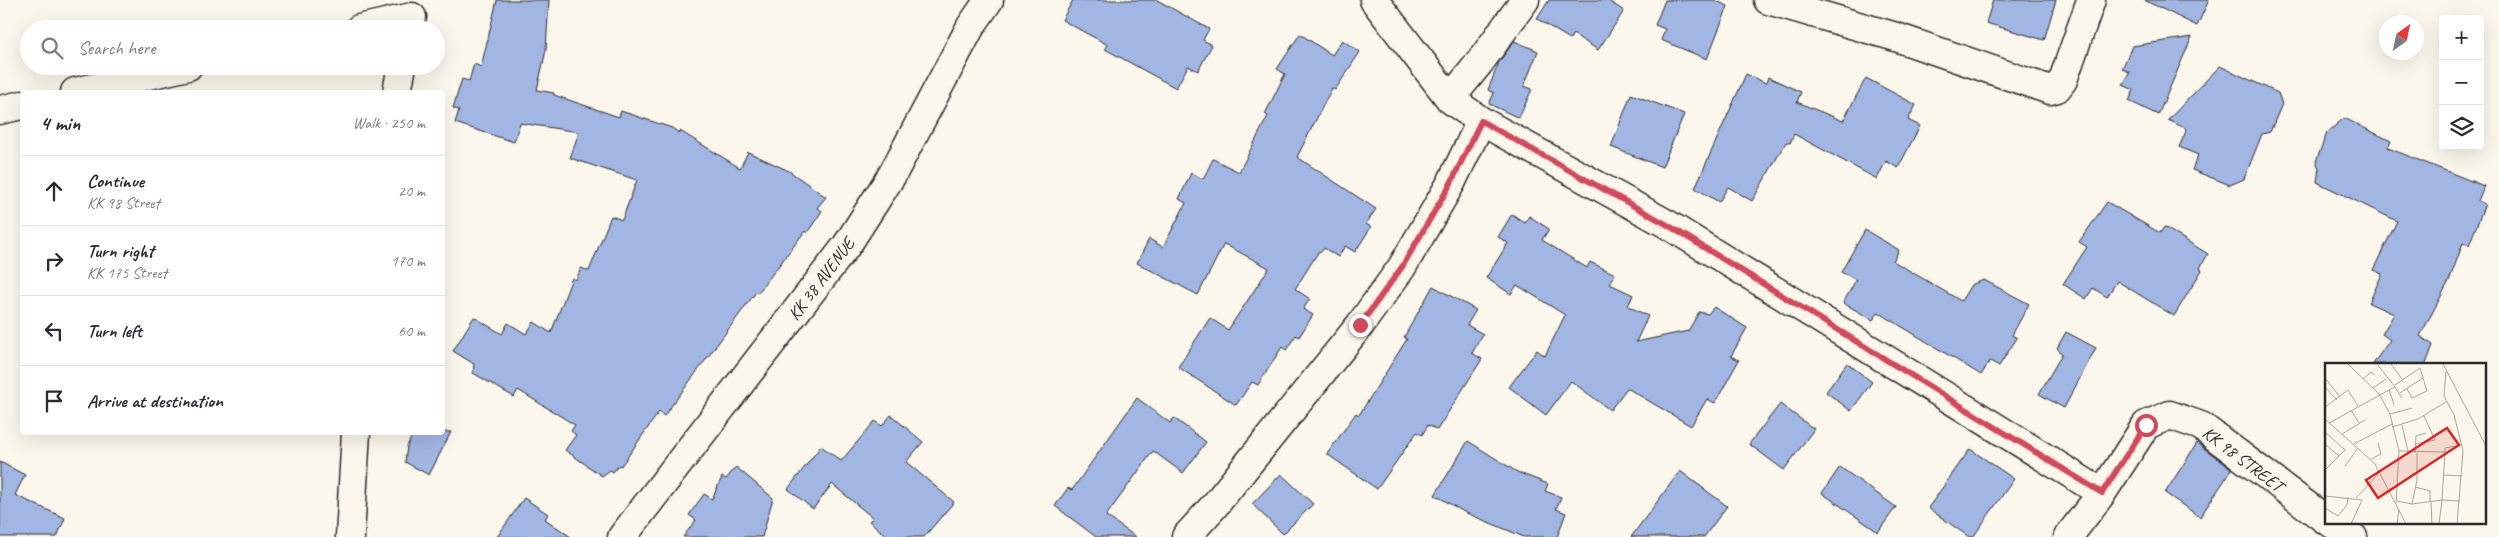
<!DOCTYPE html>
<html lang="en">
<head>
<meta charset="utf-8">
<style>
  body { margin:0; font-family:Caveat,sans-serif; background:#f7f7f7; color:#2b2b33 }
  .controls { position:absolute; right:15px; top:15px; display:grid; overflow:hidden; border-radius:5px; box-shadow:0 5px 20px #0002 }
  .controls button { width:45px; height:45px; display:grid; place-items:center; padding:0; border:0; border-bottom:1px solid #e1e1e2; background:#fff; color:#2b2b33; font:25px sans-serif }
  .compass { position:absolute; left:2379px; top:15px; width:45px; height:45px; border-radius:50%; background:#fff; box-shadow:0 5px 20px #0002; rotate:33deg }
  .stop { position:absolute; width:15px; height:15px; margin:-11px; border:4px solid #d1495b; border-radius:50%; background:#fff }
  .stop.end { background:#d1495b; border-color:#fff; box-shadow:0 1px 5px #0008 }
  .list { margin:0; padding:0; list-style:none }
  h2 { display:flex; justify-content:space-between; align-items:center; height:65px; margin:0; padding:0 20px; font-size:21px }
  h2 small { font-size:16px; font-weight:400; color:#7c7c81 }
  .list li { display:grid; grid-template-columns:32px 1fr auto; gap:15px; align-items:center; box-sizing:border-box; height:70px; padding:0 20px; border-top:1px solid #e1e1e2 }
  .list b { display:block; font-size:19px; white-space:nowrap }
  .list p { margin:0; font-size:16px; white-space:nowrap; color:#7c7c81 }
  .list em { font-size:16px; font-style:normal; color:#7c7c81 }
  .icon { flex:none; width:28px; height:28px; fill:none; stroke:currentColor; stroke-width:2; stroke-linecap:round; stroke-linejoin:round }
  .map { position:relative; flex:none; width:2499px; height:537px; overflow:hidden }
  .search { position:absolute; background:#fff; box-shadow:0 5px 20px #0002; left:20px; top:20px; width:425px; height:55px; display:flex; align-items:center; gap:12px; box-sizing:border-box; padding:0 18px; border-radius:28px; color:#7c7c81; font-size:19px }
  .panel { position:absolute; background:#fff; box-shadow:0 5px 20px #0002; left:20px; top:90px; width:425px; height:345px; border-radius:5px }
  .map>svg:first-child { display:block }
  .building { fill:#a2b6e4; stroke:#2b2b2b }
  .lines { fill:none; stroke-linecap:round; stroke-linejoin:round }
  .minor-casing { stroke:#2b2b2b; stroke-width:31 }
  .minor { stroke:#fbf7ec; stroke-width:28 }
  .route { stroke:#d1495b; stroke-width:6 }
  .labels { text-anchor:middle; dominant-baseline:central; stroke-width:4.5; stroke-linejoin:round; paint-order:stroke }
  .street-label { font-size:18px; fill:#2b2b2b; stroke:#fbf7ec }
  .inset-road { fill:none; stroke:#a8a59f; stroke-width:1 }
  .view { fill:#d62828; fill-opacity:0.15; stroke:#d62828; stroke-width:2.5 }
  .inset-edge { fill:none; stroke:#2b2b2b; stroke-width:2.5 }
</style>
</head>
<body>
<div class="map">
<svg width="2499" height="537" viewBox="0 0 2499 537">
  <rect width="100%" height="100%" fill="#fbf7ec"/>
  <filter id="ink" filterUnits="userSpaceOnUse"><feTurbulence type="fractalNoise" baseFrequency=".02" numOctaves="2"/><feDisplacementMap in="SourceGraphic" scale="10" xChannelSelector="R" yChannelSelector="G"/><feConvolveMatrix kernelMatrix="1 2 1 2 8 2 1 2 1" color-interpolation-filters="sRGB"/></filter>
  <g filter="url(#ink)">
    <path class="building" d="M 497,0 L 549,0 L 546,50 L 537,90 L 554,93 L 554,95 L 619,117 L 621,111 L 672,128 L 679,133 L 680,131 L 740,168 L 748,152 L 789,171 L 826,197 L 817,208 L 822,211 L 807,233 L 805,231 L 758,293 L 756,292 L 664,416 L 659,412 L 621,466 L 619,465 L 613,472 L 610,470 L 602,476 L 565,450 L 576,435 L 571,431 L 575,425 L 518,390 L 514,397 L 473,373 L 474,364 L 453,351 L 474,317 L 502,334 L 508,323 L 526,334 L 534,322 L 551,333 L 572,278 L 576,280 L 581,268 L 589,271 L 611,216 L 622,220 L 637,180 L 570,158 L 579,132 L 520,123 L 514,142 L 455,123 L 459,110 L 453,108 L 462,79 L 469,81 L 474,64 L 481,67 Z
      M 1073,0 L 1157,0 L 1209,29 L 1203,40 L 1212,45 L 1198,71 L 1188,66 L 1176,88 L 1105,49 L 1108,45 L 1062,20 Z
      M 1549,0 L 1607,0 L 1624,11 L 1598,50 L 1573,34 L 1570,39 L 1537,19 Z
      M 1665,0 L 1714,0 L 1728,6 L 1707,59 L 1661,40 L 1665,29 L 1655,25 Z
      M 1993,0 L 2056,0 L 2044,40 L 1986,23 Z
      M 2144,0 L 2209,0 L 2197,26 Z
      M 1300,34 L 1332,55 L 1342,40 L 1360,52 L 1335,90 L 1332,88 L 1297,157 L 1376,209 L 1366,224 L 1371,227 L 1355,252 L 1345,246 L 1338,257 L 1324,248 L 1321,252 L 1319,251 L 1295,289 L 1310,299 L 1303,309 L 1313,315 L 1299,337 L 1296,335 L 1286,350 L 1282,347 L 1258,385 L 1252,382 L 1236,405 L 1178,367 L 1210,318 L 1228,330 L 1269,268 L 1224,244 L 1198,295 L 1137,263 L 1149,239 L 1163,247 L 1186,203 L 1179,199 L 1191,173 L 1203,179 L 1213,159 L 1239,172 L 1268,116 L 1265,114 L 1285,74 L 1277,69 Z
      M 2192,37 L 2158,115 L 2129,101 L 2134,90 L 2123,85 L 2130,72 L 2122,69 L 2132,46 Z
      M 1514,41 L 1538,51 L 1524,86 L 1532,89 L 1519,118 L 1489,104 L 1494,93 L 1488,90 L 1499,62 Z
      M 2220,66 L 2278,93 L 2282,104 L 2270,132 L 2262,134 L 2244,179 L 2230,185 L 2192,170 L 2198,155 L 2179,147 L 2187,129 L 2168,120 Z
      M 1746,74 L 1766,83 L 1768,77 L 1801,92 L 1797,102 L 1843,121 L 1866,78 L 1916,105 L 1908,120 L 1920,126 L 1898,168 L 1886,161 L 1877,179 L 1794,134 L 1790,143 L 1786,142 L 1752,201 L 1728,187 L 1719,202 L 1695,188 Z
      M 1631,94 L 1684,114 L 1662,167 L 1611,147 Z
      M 2344,118 L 2391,141 L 2388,148 L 2484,186 L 2478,201 L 2485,204 L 2469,245 L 2463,243 L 2449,281 L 2420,336 L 2433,345 L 2426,364 L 2373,364 L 2390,340 L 2382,334 L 2394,314 L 2369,303 L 2382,274 L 2373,270 L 2397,221 L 2317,182 L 2319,168 L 2316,161 L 2327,133 Z
      M 2107,202 L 2160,233 L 2164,227 L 2208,254 L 2200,268 L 2202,270 L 2174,316 L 2117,281 L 2107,297 L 2093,288 L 2086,299 L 2063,284 L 2087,247 L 2079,242 Z
      M 1512,214 L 1525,223 L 1529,216 L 1549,229 L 1542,240 L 1587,268 L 1590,262 L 1615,274 L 1610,284 L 1633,295 L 1628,306 L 1648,316 L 1636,342 L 1688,331 L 1699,312 L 1708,314 L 1714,307 L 1747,328 L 1731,356 L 1739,360 L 1715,403 L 1707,399 L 1691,426 L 1627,388 L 1610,410 L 1571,381 L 1546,415 L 1509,387 L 1537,350 L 1545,356 L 1565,315 L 1517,285 L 1511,294 L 1486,278 L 1508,243 L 1498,237 Z
      M 1865,230 L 1899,250 L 1893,261 L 1961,301 L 1971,285 L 1984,280 L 2029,304 L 2012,335 L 2017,338 L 1999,366 L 1990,361 L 1981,375 L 1878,312 L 1873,320 L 1843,303 L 1856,280 L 1841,272 Z
      M 1433,286 L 1476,310 L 1467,325 L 1483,334 L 1472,353 L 1482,359 L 1437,430 L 1428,425 L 1422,435 L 1417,432 L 1377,489 L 1327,454 L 1356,413 L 1359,415 L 1407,339 L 1404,337 Z
      M 2066,332 L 2096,348 L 2064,408 L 2039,394 L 2062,354 L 2057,348 Z
      M 1847,363 L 1872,382 L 1851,411 L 1826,392 Z
      M 1137,398 L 1170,423 L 1174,418 L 1206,442 L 1183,473 L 1153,451 L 1106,516 L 1136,537 L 1096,537 L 1055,506 L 1068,488 L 1072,490 Z
      M 1780,404 L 1814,429 L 1784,470 L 1749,444 Z
      M 891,415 L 923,442 L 906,462 L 954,502 L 924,537 L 888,537 L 869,521 L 873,518 L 832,484 L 813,509 L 788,489 L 821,446 L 841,461 L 875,421 L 882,426 Z
      M 414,432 L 451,432 L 429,475 L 405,462 L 407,446 Z
      M 1468,441 L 1517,472 L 1548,484 L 1545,491 L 1561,497 L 1556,509 L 1566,513 L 1557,537 L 1524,537 L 1464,512 L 1435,495 Z
      M 2197,443 L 2232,469 L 2200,517 L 2165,493 Z
      M 1970,449 L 2014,479 L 1973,537 L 1969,537 L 1928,508 Z
      M 0,462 L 25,475 L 15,495 L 65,518 L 57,537 L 0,537 Z
      M 736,467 L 773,498 L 762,537 L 683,537 L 696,520 L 689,515 L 704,494 L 712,499 L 722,477 L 726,479 Z
      M 1840,467 L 1896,507 L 1878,532 L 1822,493 Z
      M 1680,471 L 1727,506 L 1704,537 L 1631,537 Z
      M 1281,474 L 1313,504 L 1283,534 L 1252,504 Z
      M 524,498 L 548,514 L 545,519 L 571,537 L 497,537 Z"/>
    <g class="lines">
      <g class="minor-casing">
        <path id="minor" d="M 1374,0 L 1450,99 L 1481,121 L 1667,224 L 2102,493
          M 1768,0 L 1896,37 L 2050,90 L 2057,88 L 2063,80 L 2091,0
          M 359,29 L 412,17
          M 75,92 L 188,66
          M 397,92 L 402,66
          M 1450,99 L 1480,62 L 1525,0
          M 0,110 L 22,105
          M 2331,523 L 2353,537
          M 350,537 L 356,432
          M 622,537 L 847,245 L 892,175 L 971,26 L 989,0
          M 1186,537 L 1215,505 L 1360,325 L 1402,267 L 1451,183 L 1481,121
          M 2068,537 L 2102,493 L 2146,425 L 2170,415 L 2201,426 L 2326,520"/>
      </g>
      <use href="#minor" class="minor"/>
    </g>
  </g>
  <g class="lines" filter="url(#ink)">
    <path class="route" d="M 1360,325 L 1402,267 L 1451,183 L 1481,121 L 1666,224 L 2102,493 L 2146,425"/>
  </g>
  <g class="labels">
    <g class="street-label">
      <text transform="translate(821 279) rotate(-53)">KK 38 AVENUE</text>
      <text transform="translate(2243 459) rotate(37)">KK 98 STREET</text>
    </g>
  </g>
  <g transform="translate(2325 363)">
    <rect width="161" height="161" fill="#fbf7ec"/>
    <path class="inset-road" d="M 23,1 L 54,31 L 65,51 L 74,88 L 71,140M 52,1 L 70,24M 66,1 L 77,16M 118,1 L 161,83M 121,8 L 119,33 L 129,52 L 138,88 L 132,161M 0,15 L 15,34M 38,16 L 46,9 L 50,12M 70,22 L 95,5 L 102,28 L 87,35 L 82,26M 0,24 L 12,37M 48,25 L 61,16M 64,27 L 70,24 L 77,35M 75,30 L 98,15M 0,44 L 23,27 L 33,43M 26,47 L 34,60M 65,51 L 87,45M 0,56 L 50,101 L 81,161M 4,60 L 64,27 L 69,41M 77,62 L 83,88M 67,64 L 93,56 L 121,39M 0,69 L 20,87 L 1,106M 17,71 L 40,57M 0,81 L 14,93M 29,81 L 67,61M 91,81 L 110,77 L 99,53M 74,88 L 120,89M 120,89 L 117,137 L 135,138M 120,89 L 120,85 L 136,82M 90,90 L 91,73 L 101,70M 46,96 L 56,91 L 53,80M 20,103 L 33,85M 118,112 L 137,113M 90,124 L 105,128 L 105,139M 0,133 L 37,137 L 26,161M 31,135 L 55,109M 72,138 L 87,141 L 117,137 L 114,161M 106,139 L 107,161M 87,141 L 92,117 L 92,90M 0,145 L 13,153 L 22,142 L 23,134M 72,161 L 74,146"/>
    <path class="view" d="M 122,65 L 134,82 L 53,135 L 41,117 Z"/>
    <rect width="161" height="161" class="inset-edge"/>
  </g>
</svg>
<div class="controls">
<button>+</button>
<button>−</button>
<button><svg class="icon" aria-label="layers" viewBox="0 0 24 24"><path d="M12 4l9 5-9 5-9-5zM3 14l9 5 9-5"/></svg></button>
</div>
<svg class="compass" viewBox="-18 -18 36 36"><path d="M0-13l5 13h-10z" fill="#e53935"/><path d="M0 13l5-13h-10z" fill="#7c7c81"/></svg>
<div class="stop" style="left:2146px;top:425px"></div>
<div class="stop end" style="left:1360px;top:325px"></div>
<div class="search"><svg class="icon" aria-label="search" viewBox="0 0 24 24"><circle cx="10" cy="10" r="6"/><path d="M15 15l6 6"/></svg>Search here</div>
<section class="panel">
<h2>4 min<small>Walk · 250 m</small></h2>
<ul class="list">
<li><svg class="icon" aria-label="ahead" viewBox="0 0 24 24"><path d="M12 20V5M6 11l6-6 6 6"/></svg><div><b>Continue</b><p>KK 98 Street</p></div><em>20 m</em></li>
<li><svg class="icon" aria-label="right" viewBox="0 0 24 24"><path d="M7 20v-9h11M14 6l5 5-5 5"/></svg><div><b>Turn right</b><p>KK 175 Street</p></div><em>170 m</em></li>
<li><svg class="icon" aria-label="left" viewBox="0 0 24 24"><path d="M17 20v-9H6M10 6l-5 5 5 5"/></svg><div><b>Turn left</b></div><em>60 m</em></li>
<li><svg class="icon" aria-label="arrive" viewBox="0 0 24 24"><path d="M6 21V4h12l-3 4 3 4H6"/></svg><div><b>Arrive at destination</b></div></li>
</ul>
</section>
</div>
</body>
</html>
